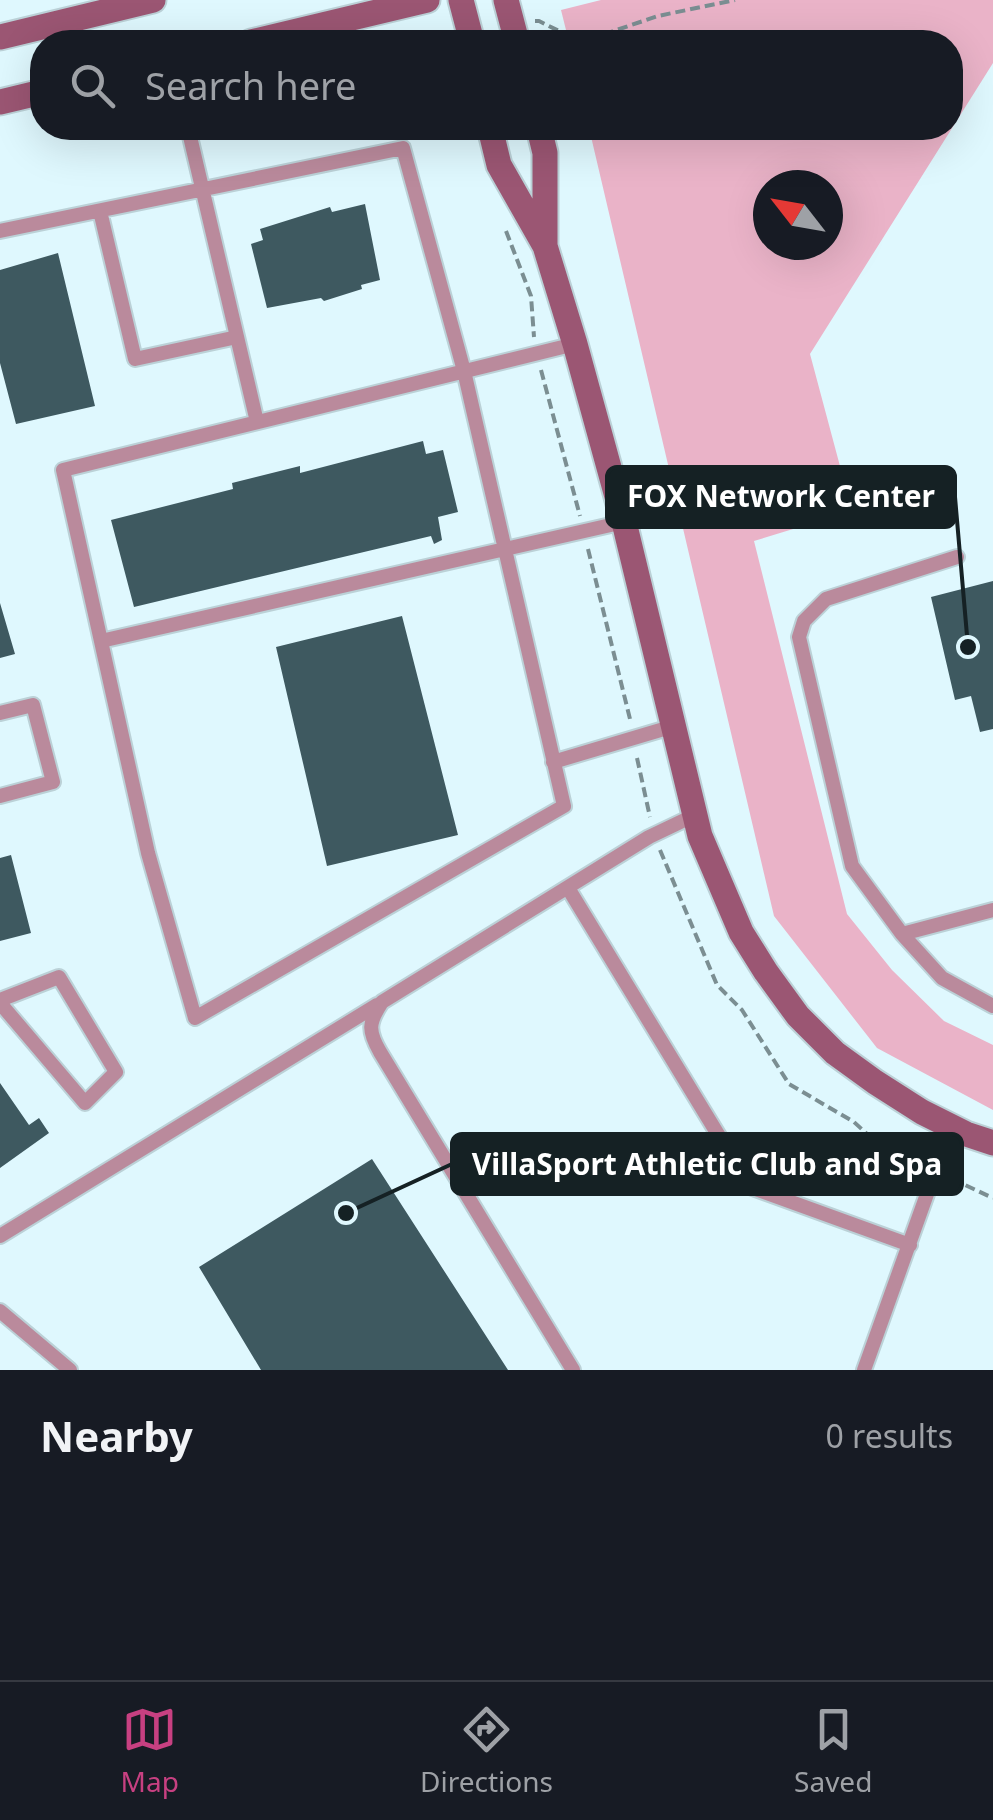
<!DOCTYPE html>
<html lang="en">
<head>
<meta charset="utf-8">
<style>
  body { margin:0; font-family:"Noto Sans",sans-serif; background:#20242c; color:#f1f3f6 }
  .compass { position:absolute; left:753px; top:170px; width:90px; height:90px; border-radius:50%; background:#171b24; box-shadow:0 10px 40px #0002; rotate:301deg }
  .list { margin:0; padding:0; list-style:none }
  h2 { display:flex; justify-content:space-between; align-items:center; height:130px; margin:0; padding:0 40px; font-size:42px }
  h2 small { font-size:32px; font-weight:400; color:#9ea1a6 }
  .icon { flex:none; width:55px; height:55px; fill:none; stroke:currentColor; stroke-width:2; stroke-linecap:round; stroke-linejoin:round }
  .map { position:relative; flex:none; width:993px; height:1370px; overflow:hidden }
  .search { position:absolute; background:#171b24; box-shadow:0 10px 40px #0002; left:30px; right:30px; top:30px; height:110px; display:flex; align-items:center; gap:25px; box-sizing:border-box; padding:0 35px; border-radius:40px; color:#9ea1a6; font-size:38px }
  .sheet { height:310px; background:#171b24 }
  nav { display:flex; justify-content:space-around; align-items:center; box-sizing:border-box; height:140px; border-top:2px solid #363941; background:#171b24; font-size:28px; color:#9ea1a6 }
  nav a { display:grid; justify-items:center; gap:5px }
  nav .on { color:#c74081 }
  .map>svg:first-child { display:block }
  .green { fill:#eab3c8; fill-rule:evenodd }
  .building { fill:#3e5960 }
  .lines { fill:none; stroke-linecap:round; stroke-linejoin:round }
  .lane-casing { stroke:#bbd1d7; stroke-width:18 }
  .secondary-casing { stroke:#bbd1d7; stroke-width:29 }
  .path { stroke:#7b8e92; stroke-width:4; stroke-dasharray:10 5; stroke-linecap:butt }
  .lane { stroke:#ba8a9c; stroke-width:14 }
  .secondary { stroke:#9b5673; stroke-width:25 }
  .leader { fill:none; stroke:#152124; stroke-width:4 }
  .callout-dot { fill:#152124; stroke:#dff8fe; stroke-width:4 }
  .callout { fill:#152124; stroke:#152124; stroke-width:4 }
  .callout-label { font-size:30px; text-anchor:middle; font-weight:bold; fill:#fff }
</style>
</head>
<body>
<div class="map">
<svg width="993" height="1370" viewBox="0 0 993 1370">
  <rect width="100%" height="100%" fill="#dff8fe"/>
  <path class="green" d="M 601,0 L 993,0 L 993,63 L 810,354 L 852,511 L 754,541 L 847,914 L 892,970 L 944,1021 L 993,1045 L 993,1110 L 877,1048 L 774,916 L 589,128 L 950,128 L 950,42 L 569,42 L 561,10 ZM 768,185 L 828,185 L 828,245 L 768,245 Z"/>
  <path class="building" d="M 365,204 L 380,280 L 361,285 L 362,289 L 324,301 L 321,298 L 267,308 L 251,244 L 263,240 L 260,229 L 330,207 L 332,212 Z
    M 58,253 L 95,406 L 16,424 L 0,363 L 0,270 Z
    M 423,441 L 426,454 L 443,450 L 458,512 L 438,517 L 442,540 L 434,544 L 431,536 L 134,607 L 111,520 L 233,489 L 232,483 L 300,466 L 300,473 Z
    M 993,581 L 993,729 L 980,732 L 971,696 L 955,700 L 931,597 Z
    M 0,603 L 15,654 L 0,658 Z
    M 402,616 L 458,835 L 327,866 L 276,647 Z
    M 11,855 L 31,933 L 0,941 L 0,858 Z
    M 0,1083 L 29,1125 L 39,1118 L 49,1133 L 0,1168 Z
    M 372,1159 L 508,1370 L 261,1370 L 199,1267 Z"/>
  <g class="lines">
    <g class="lane-casing">
      <path id="lane" d="M 188,128 L 257,422
        M 100,211 L 135,359 L 237,337
        M 0,231 L 403,148 L 464,371 L 564,806 L 195,1018 L 148,853 L 63,470 L 575,344
        M 957,557 L 826,599 L 804,621 L 799,637 L 852,866 L 902,934 L 993,910
        M 101,641 L 624,522
        M 0,713 L 33,705 L 53,782 L 0,796
        M 553,762 L 674,726
        M 568,888 L 750,1187 L 910,1245
        M 902,934 L 942,978 L 993,1006
        M 0,1000 L 59,977 L 116,1072 L 85,1103 L 0,1003
        M 0,1236 L 377,1005
        M 0,1311 L 70,1370
        M 573,1370 L 380,1052 C 368,1031 368,1023 382,1002 L 649,837 L 695,815
        M 864,1370 L 951,1127"/>
    </g>
    <g class="secondary-casing">
      <path id="secondary" d="M 461,0 L 472,42
        M 506,0 L 517,42
        M 0,37 L 153,0
        M 251,42 L 427,0
        M 0,102 L 42,92
        M 490,128 L 499,165 L 545,246 L 575,344 L 624,522 L 700,836 L 741,932 L 766,972 L 798,1016 L 835,1053 L 875,1082 L 922,1112 L 966,1134 L 993,1143
        M 539,128 L 545,153 L 545,246"/>
    </g>
    <path class="path" d="M 535,21 L 539,21 L 581,42 L 658,16 L 735,0
      M 506,231 L 531,296 L 534,337
      M 541,370 L 580,516
      M 588,549 L 630,719
      M 637,758 L 650,817
      M 660,850 L 717,985 L 742,1010 L 789,1084 L 854,1122 L 891,1156 L 920,1167
      M 952,1179 L 993,1198"/>
    <use href="#lane" class="lane"/>
    <use href="#secondary" class="secondary"/>
  </g>
  <path class="leader" d="M968 647L955 497M346 1213L452 1164"/>
  <g class="callout-dot">
    <circle cx="968" cy="647" r="10"/>
    <circle cx="346" cy="1213" r="10"/>
  </g>
  <g class="callout">
    <rect x="607" y="467" width="348" height="60" rx="10"/>
    <rect x="452" y="1134" width="510" height="60" rx="10"/>
  </g>
  <g class="callout-label">
    <text x="781" y="507">FOX Network Center</text>
    <text x="707" y="1175">VillaSport Athletic Club and Spa</text>
  </g>
</svg>
<svg class="compass" viewBox="-18 -18 36 36"><path d="M0-13l5 13h-10z" fill="#e53935"/><path d="M0 13l5-13h-10z" fill="#9ea1a6"/></svg>
<div class="search"><svg class="icon" aria-label="search" viewBox="0 0 24 24"><circle cx="10" cy="10" r="6"/><path d="M15 15l6 6"/></svg>Search here</div>
</div>
<section class="sheet">
<h2>Nearby<small>0 results</small></h2>
<ul class="list">
</ul>
</section>
<nav>
<a class="on"><svg class="icon" aria-label="map" viewBox="0 0 24 24"><path d="M3 6l6-2 6 2 6-2v14l-6 2-6-2-6 2zM9 4v14M15 6v14"/></svg>Map</a>
<a><svg class="icon" aria-label="directions" viewBox="0 0 24 24"><path d="M12 3l9 9-9 9-9-9zM9 14v-3h6M13 9l2 2-2 2"/></svg>Directions</a>
<a><svg class="icon" aria-label="saved" viewBox="0 0 24 24"><path d="M7 4h10v16l-5-4-5 4z"/></svg>Saved</a>
</nav>
</body>
</html>
